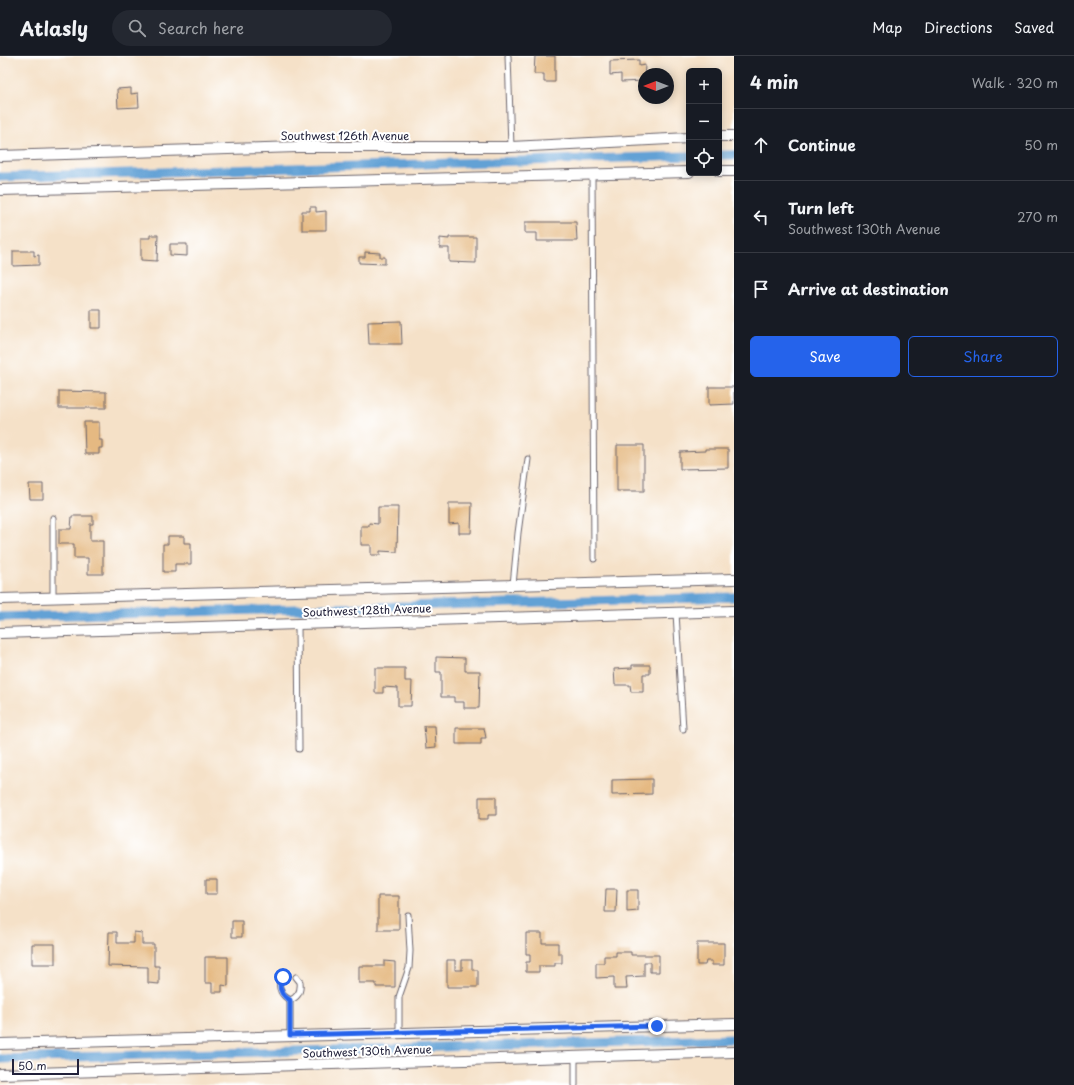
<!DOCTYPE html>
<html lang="en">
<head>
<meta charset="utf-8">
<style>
  body { margin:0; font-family:"Playpen Sans",sans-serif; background:#242831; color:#f1f3f6 }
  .controls { position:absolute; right:12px; top:12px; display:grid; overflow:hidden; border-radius:6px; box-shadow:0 2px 10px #0003 }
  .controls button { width:36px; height:36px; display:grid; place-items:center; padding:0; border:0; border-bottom:1px solid #363941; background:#171b24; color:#f1f3f6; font:20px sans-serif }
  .compass { position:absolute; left:638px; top:12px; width:36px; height:36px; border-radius:50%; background:#171b24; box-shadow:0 2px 10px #0003; rotate:270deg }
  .scale { position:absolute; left:12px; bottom:10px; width:67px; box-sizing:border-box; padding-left:4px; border:2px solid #22223b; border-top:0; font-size:11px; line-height:14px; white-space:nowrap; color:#22223b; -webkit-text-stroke:3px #fff; paint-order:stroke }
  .stop { position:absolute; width:12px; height:12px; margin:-9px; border:3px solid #2563eb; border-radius:50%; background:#fff }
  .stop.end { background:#2563eb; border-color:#fff; box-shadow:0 1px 4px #0008 }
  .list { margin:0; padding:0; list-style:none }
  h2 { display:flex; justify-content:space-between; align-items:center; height:52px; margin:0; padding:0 16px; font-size:17px }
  h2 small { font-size:13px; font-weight:400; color:#9ea1a6 }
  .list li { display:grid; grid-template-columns:26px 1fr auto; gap:12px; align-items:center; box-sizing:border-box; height:72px; padding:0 16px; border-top:1px solid #363941 }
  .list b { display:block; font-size:15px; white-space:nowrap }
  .list p { margin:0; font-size:13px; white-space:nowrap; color:#9ea1a6 }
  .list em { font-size:13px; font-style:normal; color:#9ea1a6 }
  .actions { display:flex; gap:8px; padding:12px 16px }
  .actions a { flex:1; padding:9px 0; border:1px solid #2563eb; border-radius:6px; text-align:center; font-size:14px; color:#2563eb }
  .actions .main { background:#2563eb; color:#fff }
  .icon { flex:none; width:22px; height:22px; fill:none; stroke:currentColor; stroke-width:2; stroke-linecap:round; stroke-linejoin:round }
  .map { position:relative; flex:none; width:734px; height:1029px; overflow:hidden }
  header { display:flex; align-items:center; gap:24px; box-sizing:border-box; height:56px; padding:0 20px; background:#171b24; border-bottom:1px solid #363941 }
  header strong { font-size:19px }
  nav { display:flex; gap:22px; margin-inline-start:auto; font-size:14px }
  .search { width:280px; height:36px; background:#242831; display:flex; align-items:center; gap:10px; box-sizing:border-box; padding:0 14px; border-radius:22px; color:#9ea1a6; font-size:15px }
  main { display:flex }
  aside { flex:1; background:#171b24 }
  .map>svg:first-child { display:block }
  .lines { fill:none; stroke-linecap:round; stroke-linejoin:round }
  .canal { stroke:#62a1d5; stroke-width:9 }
  .building { fill:#e5b982 }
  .service-casing { stroke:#6c656c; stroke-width:7 }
  .minor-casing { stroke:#6c656c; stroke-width:12 }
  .service { stroke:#fff; stroke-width:5 }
  .minor { stroke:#fff; stroke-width:10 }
  .route { stroke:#2563eb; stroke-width:5 }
  .labels { text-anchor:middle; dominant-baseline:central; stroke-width:4; stroke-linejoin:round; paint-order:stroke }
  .street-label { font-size:11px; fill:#22223b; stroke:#fff }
</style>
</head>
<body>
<header>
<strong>Atlasly</strong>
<div class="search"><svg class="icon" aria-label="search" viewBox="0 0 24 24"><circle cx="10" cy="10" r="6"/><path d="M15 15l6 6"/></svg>Search here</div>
<nav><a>Map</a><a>Directions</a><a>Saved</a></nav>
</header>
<main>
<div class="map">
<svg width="734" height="1029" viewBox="0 0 734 1029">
  <rect width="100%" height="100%" fill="#fff"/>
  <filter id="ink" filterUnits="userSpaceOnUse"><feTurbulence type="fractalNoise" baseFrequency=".025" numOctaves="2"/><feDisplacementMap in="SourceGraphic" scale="8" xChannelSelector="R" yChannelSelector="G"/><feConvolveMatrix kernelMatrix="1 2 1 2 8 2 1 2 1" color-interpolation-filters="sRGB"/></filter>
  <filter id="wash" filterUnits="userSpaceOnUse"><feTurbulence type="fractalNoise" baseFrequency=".012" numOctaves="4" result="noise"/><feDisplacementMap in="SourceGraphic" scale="16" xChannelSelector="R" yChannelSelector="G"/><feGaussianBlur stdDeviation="0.9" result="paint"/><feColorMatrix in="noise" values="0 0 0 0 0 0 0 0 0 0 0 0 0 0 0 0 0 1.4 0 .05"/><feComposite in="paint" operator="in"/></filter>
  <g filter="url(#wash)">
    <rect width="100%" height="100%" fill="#f5e1c8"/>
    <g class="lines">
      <path class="canal" d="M 719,99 L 734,99
        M 0,121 L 689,100
        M 0,561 L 734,541
        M 0,1003 L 734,983"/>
    </g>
    <g id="blocks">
      <path class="building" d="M 535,0 L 555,0 L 555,26 L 544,26 L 544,18 L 534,18 Z
        M 639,4 L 639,10 L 645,9 L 644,25 L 621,26 L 621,18 L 610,19 L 610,5 Z
        M 131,32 L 131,38 L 138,37 L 139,51 L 118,52 L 117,33 Z
        M 310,151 L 316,151 L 316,156 L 326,155 L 326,174 L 302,174 L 302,155 L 310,155 Z
        M 525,166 L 576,166 L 577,185 L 537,185 L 537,177 L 525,177 Z
        M 150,179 L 158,179 L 157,205 L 141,204 L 141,182 L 150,182 Z
        M 449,181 L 476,181 L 476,207 L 449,206 L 449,192 L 440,192 L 440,182 L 449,183 Z
        M 170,188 L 187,188 L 187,200 L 170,199 Z
        M 13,195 L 34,195 L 34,200 L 39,199 L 39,209 L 13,210 Z
        M 365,196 L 380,197 L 380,201 L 385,201 L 385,208 L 359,207 L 359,201 L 365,201 Z
        M 91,254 L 101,254 L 101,272 L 91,272 Z
        M 401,265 L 402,288 L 369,288 L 368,266 Z
        M 709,331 L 734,331 L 734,348 L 709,349 Z
        M 59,335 L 106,336 L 106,352 L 59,352 Z
        M 84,366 L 99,366 L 99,384 L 102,384 L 102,392 L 99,392 L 99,398 L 85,398 Z
        M 617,389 L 644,389 L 644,435 L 617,435 Z
        M 705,393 L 728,393 L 728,412 L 680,413 L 680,396 L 705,395 Z
        M 29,428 L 43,428 L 43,443 L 30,443 Z
        M 449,447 L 472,447 L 471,477 L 459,477 L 459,467 L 449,468 Z
        M 378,451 L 398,451 L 397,496 L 380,495 L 380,499 L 371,499 L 371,489 L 361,489 L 361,470 L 369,470 L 369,467 L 378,468 Z
        M 72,460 L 93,460 L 93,468 L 90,468 L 90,485 L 103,485 L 103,518 L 88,518 L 88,502 L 74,502 L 74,488 L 59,488 L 59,473 L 71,473 Z
        M 168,480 L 184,480 L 184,487 L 191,487 L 191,508 L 175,508 L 175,516 L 163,516 L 163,488 L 168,488 Z
        M 436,601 L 465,602 L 465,615 L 480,615 L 479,652 L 464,652 L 464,646 L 454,646 L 454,641 L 441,641 L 441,616 L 436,616 Z
        M 632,609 L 650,609 L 650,618 L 643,618 L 643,636 L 631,636 L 630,629 L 615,629 L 614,613 L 632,612 Z
        M 375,612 L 405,612 L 405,625 L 412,625 L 411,650 L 398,650 L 398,632 L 383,631 L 383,637 L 375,637 Z
        M 424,670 L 435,670 L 436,691 L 426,692 Z
        M 456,672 L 484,672 L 486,682 L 481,682 L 481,688 L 456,688 Z
        M 652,723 L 652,738 L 612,739 L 612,724 Z
        M 479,741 L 496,741 L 496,759 L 488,759 L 488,763 L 479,763 Z
        M 206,823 L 217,823 L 217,838 L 206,838 Z
        M 606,833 L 617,833 L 616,856 L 605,856 Z
        M 627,834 L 638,834 L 638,855 L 627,856 Z
        M 378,840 L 399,840 L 399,874 L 378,874 Z
        M 232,865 L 242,865 L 242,881 L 232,881 Z
        M 109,876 L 117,876 L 117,887 L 134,887 L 134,876 L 142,877 L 142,888 L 154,888 L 154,910 L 159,910 L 159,928 L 148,927 L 148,911 L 108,910 Z
        M 526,877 L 542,877 L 542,887 L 558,887 L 558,897 L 562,897 L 562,907 L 555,907 L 555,910 L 539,910 L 539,916 L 526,916 L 526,906 L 530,906 L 530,898 L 526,898 Z
        M 697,887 L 724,887 L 724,909 L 712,909 L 712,905 L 706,905 L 705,909 L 697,909 Z
        M 32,888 L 55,888 L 55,908 L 32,908 Z
        M 616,896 L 631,896 L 631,899 L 659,899 L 659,916 L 650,916 L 650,906 L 644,906 L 644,920 L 626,921 L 627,933 L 614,933 L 614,921 L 596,922 L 596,907 L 604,907 L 604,900 L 616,900 Z
        M 205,901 L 228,901 L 228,930 L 222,929 L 222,936 L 212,936 L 212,927 L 205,927 Z
        M 447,904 L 455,904 L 455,914 L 462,914 L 462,904 L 472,904 L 472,914 L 478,914 L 478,931 L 447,931 Z
        M 384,905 L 395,906 L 395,931 L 376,931 L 376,927 L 359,927 L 359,910 L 384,910 Z"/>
    </g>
  </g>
  <g filter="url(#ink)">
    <use href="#blocks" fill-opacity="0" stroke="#6c656c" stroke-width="1"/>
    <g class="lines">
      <g class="service-casing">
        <path id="service" d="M 508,0 L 511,91
          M 592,119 L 594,503
          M 53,462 L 53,542
          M 513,529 L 518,477 L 528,403
          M 676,557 L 683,673
          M 298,568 L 299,693
          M 283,921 L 280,924 C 278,933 282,940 290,944 L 290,979
          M 290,944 C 299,941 301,934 300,926 L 296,921
          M 399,976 L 399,941 L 409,912 L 410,895 L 408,859
          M 575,1001 L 575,1029"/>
      </g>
      <g class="minor-casing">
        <path id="minor" d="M 719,80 L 734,80
          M 0,100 L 298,91 L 511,91 L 689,82
          M 719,115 L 734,115
          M 0,134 L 689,116
          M 0,543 L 734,523
          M 0,577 L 734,555
          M 0,988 L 734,968
          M 0,1018 L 734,996"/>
      </g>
      <use href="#service" class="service"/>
      <use href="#minor" class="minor"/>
    </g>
  </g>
  <g class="lines" filter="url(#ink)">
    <path class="route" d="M 283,921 L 280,924 C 279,933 282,940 290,944 L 290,979 L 657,970"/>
  </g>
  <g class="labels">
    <g class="street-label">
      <text x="345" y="79">Southwest 126th Avenue</text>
      <text transform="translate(367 554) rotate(-2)">Southwest 128th Avenue</text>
      <text transform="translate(367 995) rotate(-2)">Southwest 130th Avenue</text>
    </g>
  </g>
</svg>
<div class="controls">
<button>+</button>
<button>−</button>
<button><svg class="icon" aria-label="locate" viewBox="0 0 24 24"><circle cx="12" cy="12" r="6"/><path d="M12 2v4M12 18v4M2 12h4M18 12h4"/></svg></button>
</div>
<svg class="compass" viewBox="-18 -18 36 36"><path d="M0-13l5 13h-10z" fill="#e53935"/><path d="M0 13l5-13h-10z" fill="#9ea1a6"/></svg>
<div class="scale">50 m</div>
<div class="stop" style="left:283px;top:921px"></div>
<div class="stop end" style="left:657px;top:970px"></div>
</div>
<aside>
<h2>4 min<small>Walk · 320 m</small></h2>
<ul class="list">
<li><svg class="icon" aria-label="ahead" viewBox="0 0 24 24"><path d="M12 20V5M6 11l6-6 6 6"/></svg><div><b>Continue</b></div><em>50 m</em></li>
<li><svg class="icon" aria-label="left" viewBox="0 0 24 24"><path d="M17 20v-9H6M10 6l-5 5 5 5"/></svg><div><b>Turn left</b><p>Southwest 130th Avenue</p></div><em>270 m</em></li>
<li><svg class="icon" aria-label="arrive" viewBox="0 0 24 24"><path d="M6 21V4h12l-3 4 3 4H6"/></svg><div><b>Arrive at destination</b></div></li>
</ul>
<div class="actions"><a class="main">Save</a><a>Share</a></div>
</aside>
</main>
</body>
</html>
